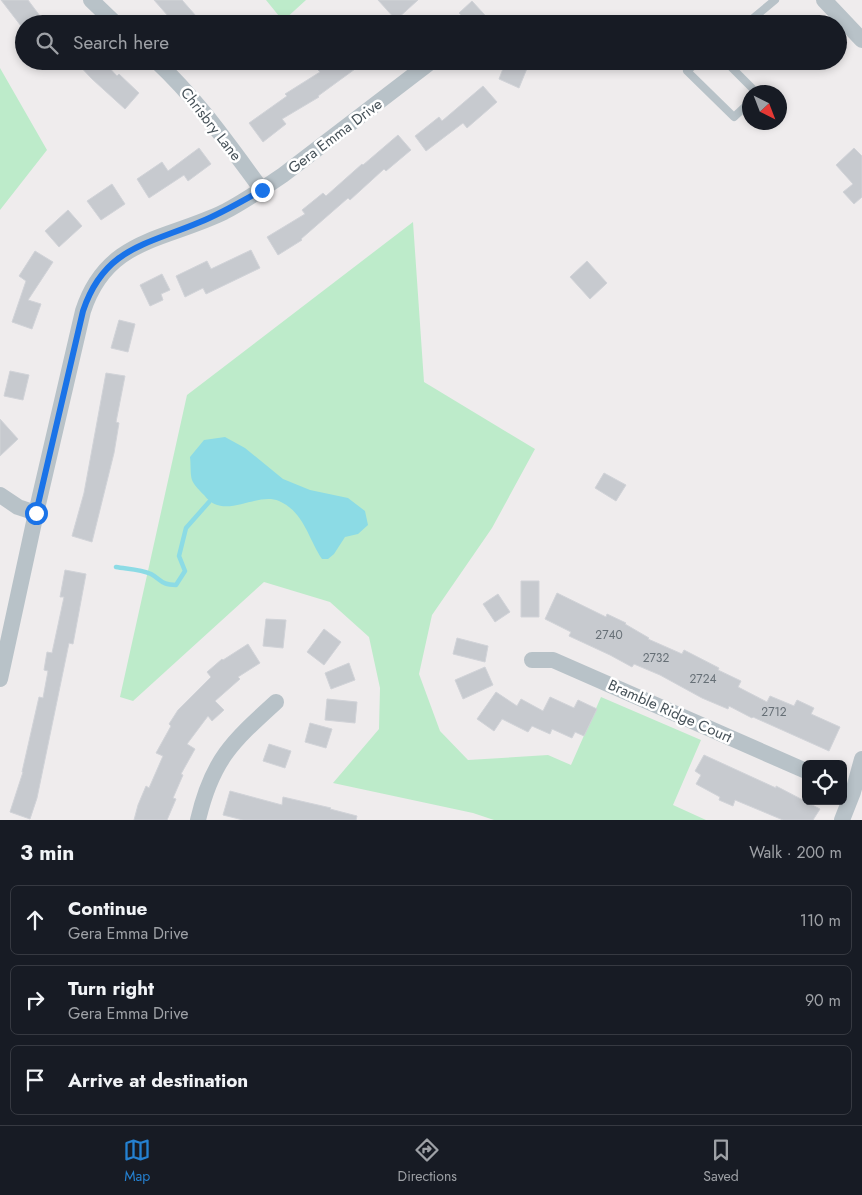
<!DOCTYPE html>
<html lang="en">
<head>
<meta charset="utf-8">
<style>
  body { margin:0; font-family:Jost,sans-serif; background:#20242c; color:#f1f3f6 }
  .controls { position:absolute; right:15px; bottom:15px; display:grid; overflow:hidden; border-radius:8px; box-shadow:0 2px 8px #0003 }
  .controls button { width:45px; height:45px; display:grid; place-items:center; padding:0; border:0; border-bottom:1px solid #363941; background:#171b24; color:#f1f3f6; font:25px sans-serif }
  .compass { position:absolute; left:742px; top:85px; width:45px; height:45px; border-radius:50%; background:#171b24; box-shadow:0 2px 8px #0003; rotate:138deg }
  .stop { position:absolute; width:15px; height:15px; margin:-11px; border:4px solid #1a73e8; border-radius:50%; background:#fff }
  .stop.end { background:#1a73e8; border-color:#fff; box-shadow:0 1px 5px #0008 }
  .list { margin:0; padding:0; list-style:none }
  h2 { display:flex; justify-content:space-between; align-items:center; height:65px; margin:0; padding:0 20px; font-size:21px }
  h2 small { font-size:16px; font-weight:400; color:#9ea1a6 }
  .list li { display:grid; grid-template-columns:32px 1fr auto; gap:15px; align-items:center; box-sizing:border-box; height:70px; margin:0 10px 10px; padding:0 10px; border:1px solid #363941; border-radius:8px }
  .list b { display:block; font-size:19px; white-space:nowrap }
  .list p { margin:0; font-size:16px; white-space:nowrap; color:#9ea1a6 }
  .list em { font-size:16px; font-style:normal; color:#9ea1a6 }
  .icon { flex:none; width:28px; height:28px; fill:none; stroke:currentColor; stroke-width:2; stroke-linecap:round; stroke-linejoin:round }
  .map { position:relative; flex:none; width:862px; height:820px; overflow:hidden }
  .search { position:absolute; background:#171b24; box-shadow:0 2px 8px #0003; left:15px; right:15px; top:15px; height:55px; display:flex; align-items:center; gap:12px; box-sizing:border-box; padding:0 18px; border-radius:28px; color:#9ea1a6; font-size:19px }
  .sheet { height:305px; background:#171b24 }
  nav { display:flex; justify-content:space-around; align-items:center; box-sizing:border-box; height:70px; border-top:1px solid #363941; background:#171b24; font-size:14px; color:#9ea1a6 }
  nav a { display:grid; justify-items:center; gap:2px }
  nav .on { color:#2581d1 }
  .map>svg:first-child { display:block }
  .green { fill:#bdebca }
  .water { fill:#8cdbe5 }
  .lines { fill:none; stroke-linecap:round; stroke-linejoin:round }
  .stream { stroke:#8cdbe5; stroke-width:4.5 }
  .building { fill:#c7cacf; stroke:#d1d3d8 }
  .service { stroke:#b8c2c8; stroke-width:8 }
  .minor { stroke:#b8c2c8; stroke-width:16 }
  .route { stroke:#1a73e8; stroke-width:6 }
  .labels { text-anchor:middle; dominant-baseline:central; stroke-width:5; stroke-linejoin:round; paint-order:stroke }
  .number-label { font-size:12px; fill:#666f76 }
  .street-label { font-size:15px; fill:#465158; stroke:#fff }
</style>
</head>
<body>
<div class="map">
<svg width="862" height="820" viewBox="0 0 862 820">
  <rect width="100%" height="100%" fill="#efeced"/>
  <path class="green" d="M 266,0 L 306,0 L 283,21 Z
    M 0,68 L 47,150 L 0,210 Z
    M 413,222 L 424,382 L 535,449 L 492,528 L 432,615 L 419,674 L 440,731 L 468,760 L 548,755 L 571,765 L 601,697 L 701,740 L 673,805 L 706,820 L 494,820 L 473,813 L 333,783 L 379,729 L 380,688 L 369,637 L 330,602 L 264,582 L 133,701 L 120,697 L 187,395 Z"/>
  <path class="water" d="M 225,437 L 245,448 L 283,479 L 310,490 L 348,498 L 365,511 L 368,525 L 358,534 L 345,537 L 334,554 L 328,559 L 322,559 C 308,538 304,512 279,501 C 256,491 224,522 204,495 C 200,491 194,485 192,480 C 190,474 191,464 190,457 L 204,440 Z"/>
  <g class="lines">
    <path class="stream" d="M 116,567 C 127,569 140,569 151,574 C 162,580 161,585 176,585 L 185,571 L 179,556 L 186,528 L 209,502"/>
  </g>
  <path class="building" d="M 1,0 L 28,0 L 46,24 L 24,24 L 21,26 Z
    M 154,0 L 182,0 L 203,24 L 175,24 Z
    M 378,0 L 418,0 L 396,20 Z
    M 472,1 L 493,24 L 470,24 L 459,13 Z
    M 75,61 L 103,61 L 117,76 L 119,74 L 139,93 L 125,109 L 92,79 Z
    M 328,61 L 349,61 L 355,69 L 318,96 L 319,97 L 282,119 L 286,124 L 263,142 L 249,123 L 287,96 L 285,94 L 320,72 L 317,69 Z
    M 506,61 L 530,61 L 519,88 L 499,79 Z
    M 483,86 L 497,102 L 467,128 L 463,123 L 426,151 L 415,136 L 439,117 L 442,121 Z
    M 398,135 L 411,150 L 386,171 L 384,169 L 350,200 L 348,198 L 301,239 L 302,240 L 278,255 L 267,237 L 305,214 L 302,210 L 323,193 L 326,196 L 362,164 L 363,165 Z
    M 199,148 L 211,164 L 188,181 L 184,175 L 149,198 L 137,179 L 162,162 L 168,171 Z
    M 854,148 L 862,156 L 862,197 L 854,204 L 843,192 L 853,184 L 836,165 Z
    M 112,184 L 125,204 L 101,220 L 87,201 Z
    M 68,210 L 82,226 L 59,247 L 45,231 Z
    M 251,250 L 260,268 L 206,294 L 203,288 L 185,297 L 176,276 L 207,261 L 211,269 Z
    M 35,251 L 53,262 L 28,300 L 41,304 L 32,329 L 12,322 L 26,281 L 19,276 Z
    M 587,261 L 607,283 L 590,299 L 570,277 Z
    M 162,274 L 170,290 L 161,294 L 163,300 L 150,306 L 140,285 Z
    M 119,320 L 135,324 L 128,352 L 111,348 Z
    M 10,371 L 29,375 L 23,400 L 4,396 Z
    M 106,373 L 125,376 L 116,422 L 119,423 L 114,453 L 92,542 L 72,536 L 84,493 Z
    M 0,419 L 18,439 L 0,456 Z
    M 604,473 L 626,485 L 616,501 L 595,488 Z
    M 65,570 L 86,574 L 73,644 L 69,643 L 37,798 L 30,819 L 10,812 L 23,772 L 22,772 L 39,697 L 43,698 L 48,671 L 44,670 L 47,652 L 52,653 L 64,597 L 60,597 Z
    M 521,581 L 539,581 L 539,617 L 521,617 Z
    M 557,593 L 606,617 L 607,614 L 626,623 L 625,624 L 649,638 L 648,639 L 682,654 L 684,650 L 719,668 L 718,670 L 741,681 L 738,687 L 767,702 L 770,696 L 794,706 L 797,700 L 814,708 L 811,714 L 840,727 L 829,751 L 753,717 L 752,718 L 729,706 L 728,709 L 702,698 L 660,675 L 634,664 L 632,667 L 610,655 L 569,636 L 571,632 L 545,619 Z
    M 498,594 L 510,612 L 495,622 L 483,604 Z
    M 266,619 L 286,620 L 283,648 L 263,646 Z
    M 324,629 L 341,642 L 324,665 L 307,652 Z
    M 457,638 L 488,646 L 485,662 L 453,654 Z
    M 248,644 L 260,663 L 238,677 L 240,679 L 215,701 L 224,710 L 212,721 L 208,716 L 187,744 L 195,749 L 181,774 L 183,775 L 173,798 L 176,799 L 167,820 L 134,820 L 138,805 L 146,786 L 149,788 L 163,756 L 156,753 L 171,726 L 169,724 L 178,710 L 211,677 L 207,672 L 222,659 L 223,660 Z
    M 349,663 L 355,680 L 331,689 L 325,673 Z
    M 485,667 L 493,685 L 463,699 L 455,680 Z
    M 496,692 L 517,706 L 521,699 L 543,711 L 550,697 L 574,708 L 578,700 L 597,709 L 584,736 L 575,732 L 572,738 L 552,729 L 550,734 L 532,726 L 528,732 L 502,719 L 494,731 L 477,719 Z
    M 327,699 L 357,702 L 355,723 L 325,720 Z
    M 310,723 L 332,729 L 326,748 L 305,742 Z
    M 269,744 L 291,751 L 285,768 L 263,761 Z
    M 704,755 L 776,788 L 776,786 L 820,809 L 813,820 L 783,820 L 735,800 L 733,806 L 719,800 L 720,797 L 696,784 L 701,775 L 695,771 Z
    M 230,791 L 282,805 L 283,797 L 331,808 L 330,809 L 357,816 L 356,820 L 243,820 L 223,815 Z"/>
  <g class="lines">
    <path class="service" d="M 746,24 L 775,0
      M 699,61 L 687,71 L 734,117 L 750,102
      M 725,61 L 756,92"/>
    <path class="minor" d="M 91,0 L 116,24
      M 824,0 L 862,40
      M 156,61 C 198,100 228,144 262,190
      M 0,495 L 18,507 L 36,513
      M 532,660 L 553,660 L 806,771
      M 0,679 L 36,513 L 83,311 C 107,238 164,241 224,212 C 245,201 264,188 283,175 L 432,61
      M 198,820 C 212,760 232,742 276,702
      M 842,820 L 853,792 L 862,759"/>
  </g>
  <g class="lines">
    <path class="route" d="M 36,513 L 83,311 C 104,248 146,245 200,222 C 222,213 242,201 262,190"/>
  </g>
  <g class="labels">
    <g class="number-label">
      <text x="609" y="635">2740</text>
      <text x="656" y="658">2732</text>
      <text x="703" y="679">2724</text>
      <text x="774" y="712">2712</text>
    </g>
    <g class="street-label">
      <text transform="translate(211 124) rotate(52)">Chrisbry Lane</text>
      <text transform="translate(335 136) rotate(-37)">Gera Emma Drive</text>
      <text transform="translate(670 711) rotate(24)">Bramble Ridge Court</text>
    </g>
  </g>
</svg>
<div class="controls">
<button><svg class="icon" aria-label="locate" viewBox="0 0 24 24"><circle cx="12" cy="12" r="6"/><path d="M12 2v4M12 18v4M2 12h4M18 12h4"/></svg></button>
</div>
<svg class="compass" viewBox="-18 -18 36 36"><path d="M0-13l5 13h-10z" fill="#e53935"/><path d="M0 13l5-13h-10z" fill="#9ea1a6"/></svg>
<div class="stop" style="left:36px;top:513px"></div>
<div class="stop end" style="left:262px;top:190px"></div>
<div class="search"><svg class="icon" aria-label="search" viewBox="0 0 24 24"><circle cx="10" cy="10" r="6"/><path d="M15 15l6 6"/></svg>Search here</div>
</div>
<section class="sheet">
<h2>3 min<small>Walk · 200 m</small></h2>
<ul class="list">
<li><svg class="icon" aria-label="ahead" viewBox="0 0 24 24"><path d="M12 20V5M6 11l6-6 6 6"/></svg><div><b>Continue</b><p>Gera Emma Drive</p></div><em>110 m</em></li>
<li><svg class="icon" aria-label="right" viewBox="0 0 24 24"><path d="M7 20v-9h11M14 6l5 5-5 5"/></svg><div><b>Turn right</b><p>Gera Emma Drive</p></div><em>90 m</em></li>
<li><svg class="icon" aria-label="arrive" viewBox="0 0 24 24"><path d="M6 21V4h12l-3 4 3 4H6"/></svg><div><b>Arrive at destination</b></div></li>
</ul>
</section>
<nav>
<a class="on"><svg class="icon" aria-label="map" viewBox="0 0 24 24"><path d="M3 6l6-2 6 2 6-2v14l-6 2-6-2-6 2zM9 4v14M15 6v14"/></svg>Map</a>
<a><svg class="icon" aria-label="directions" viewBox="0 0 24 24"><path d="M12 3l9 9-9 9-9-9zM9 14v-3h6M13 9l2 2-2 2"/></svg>Directions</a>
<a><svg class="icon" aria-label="saved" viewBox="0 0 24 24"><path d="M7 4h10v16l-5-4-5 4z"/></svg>Saved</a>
</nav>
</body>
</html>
